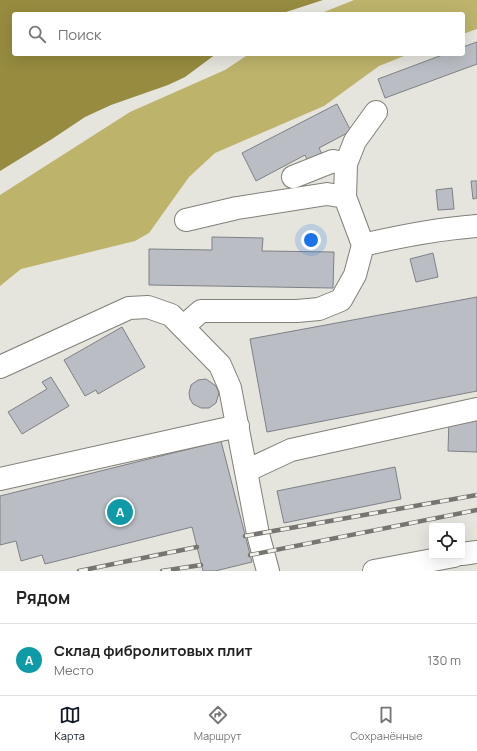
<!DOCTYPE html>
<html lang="ru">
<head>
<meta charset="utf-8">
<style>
  body { margin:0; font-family:Manrope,sans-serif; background:#f6f6f6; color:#222 }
  .controls { position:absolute; right:12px; bottom:12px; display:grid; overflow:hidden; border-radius:4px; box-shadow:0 4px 16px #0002 }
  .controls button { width:36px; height:36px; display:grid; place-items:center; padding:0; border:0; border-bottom:1px solid #e0e0e0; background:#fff; color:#222; font:20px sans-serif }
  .you { position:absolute; left:311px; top:240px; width:14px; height:14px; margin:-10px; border:3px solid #fff; border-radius:50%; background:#1a73e8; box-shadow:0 0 0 6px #1a73e833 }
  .badge { display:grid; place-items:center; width:26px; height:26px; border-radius:50%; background:#111827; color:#fff; font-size:13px; font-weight:700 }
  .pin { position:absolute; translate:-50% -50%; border:2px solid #fff; box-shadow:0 1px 4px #0006 }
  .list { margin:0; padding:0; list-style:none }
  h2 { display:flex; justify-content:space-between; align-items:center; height:52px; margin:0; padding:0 16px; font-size:17px }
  h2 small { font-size:13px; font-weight:400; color:#767676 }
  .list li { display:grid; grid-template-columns:26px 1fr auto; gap:12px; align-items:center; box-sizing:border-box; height:72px; padding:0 16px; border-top:1px solid #e0e0e0 }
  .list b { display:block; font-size:15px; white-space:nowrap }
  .list p { margin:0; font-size:13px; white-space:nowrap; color:#767676 }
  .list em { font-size:13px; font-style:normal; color:#767676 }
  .icon { flex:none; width:22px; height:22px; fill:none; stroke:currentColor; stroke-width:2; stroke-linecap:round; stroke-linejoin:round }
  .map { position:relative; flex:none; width:477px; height:571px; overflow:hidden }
  .search { position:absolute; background:#fff; box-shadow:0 4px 16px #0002; left:12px; right:12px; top:12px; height:44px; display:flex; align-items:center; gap:10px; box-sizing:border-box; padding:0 14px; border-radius:4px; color:#767676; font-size:15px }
  .sheet { height:124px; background:#fff }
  nav { display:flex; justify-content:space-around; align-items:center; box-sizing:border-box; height:56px; border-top:1px solid #e0e0e0; background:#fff; font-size:11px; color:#767676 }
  nav a { display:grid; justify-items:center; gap:2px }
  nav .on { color:#111827 }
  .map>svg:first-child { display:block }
  .green { fill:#bdb36b }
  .water { fill:#968b3e }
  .building { fill:#babec4; stroke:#7d8186 }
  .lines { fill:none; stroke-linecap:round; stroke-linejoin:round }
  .minor-casing { stroke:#808079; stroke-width:24 }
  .minor { stroke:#fff; stroke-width:22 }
  .rail-casing { stroke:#767571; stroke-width:4.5 }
  .rail { stroke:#f2f1ea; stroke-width:3; stroke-dasharray:9; stroke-linecap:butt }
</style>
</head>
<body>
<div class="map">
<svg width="477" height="571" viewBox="0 0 477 571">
  <rect width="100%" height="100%" fill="#e5e4dd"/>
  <path class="green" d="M 354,0 L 477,0 L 477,29 L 463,34 L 463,14 L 319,14 Z
    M 249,54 L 409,54 L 379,66 L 324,106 L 215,153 L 189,177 L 149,233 L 135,241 L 21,269 L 0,286 L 0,195 L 130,112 L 225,70 Z"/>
  <path class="water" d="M 0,0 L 323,0 L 280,14 L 14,14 L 14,54 L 216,54 L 185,77 L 168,85 L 111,105 L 85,117 L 52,139 L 0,171 Z"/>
  <path class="building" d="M 477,42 L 477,64 L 385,98 L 378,79 L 445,54 L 463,54 L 463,47 Z
    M 337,104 L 351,131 L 319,148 L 322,154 L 308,162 L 305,155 L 256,181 L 242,153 Z
    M 471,181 L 477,181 L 477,198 L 473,199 Z
    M 452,188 L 454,209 L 438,210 L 436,190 Z
    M 212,237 L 263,238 L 262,251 L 334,252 L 333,288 L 149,285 L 149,249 L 212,250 Z
    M 433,253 L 438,277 L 416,282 L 410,259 Z
    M 477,297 L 477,391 L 267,432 L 250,339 Z
    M 122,327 L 145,367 L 98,394 L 96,390 L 85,396 L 64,360 Z
    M 51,377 L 69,406 L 22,434 L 8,412 L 47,389 L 42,382 Z
    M 206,379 L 216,386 L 219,393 L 216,403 L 209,408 L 201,408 L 193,404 L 190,399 L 189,393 L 191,385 L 198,380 Z
    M 449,419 L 477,419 L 477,452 L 448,451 Z
    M 221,441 L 252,562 L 215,571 L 203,571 L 192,527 L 45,564 L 42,555 L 21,561 L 16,541 L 0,545 L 0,496 Z
    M 395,467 L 401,499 L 284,523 L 277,491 Z"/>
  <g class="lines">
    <g class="minor-casing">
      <path id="minor" d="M 293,177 L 333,161 L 346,164
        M 345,197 L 346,164 L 355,141 L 376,112
        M 186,220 L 237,208 L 327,194 L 345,197 L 363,245 C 401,236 439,229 477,226
        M 183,327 L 201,311 L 297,311 L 319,309 L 341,300 L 355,275 L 363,245
        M 0,367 L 129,308 L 148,307 L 171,315 L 220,365 L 230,388 L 258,534 L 268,571
        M 246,471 L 291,450 L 477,409
        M 0,479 L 238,426
        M 462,554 L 477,552
        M 374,571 L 454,556"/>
    </g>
    <use href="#minor" class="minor"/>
    <g class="rail-casing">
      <path id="rail" d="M 245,536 L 477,495
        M 250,555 L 477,510
        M 79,571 L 197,547
        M 162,571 L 201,565"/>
    </g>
    <use href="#rail" class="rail"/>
  </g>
</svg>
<div class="controls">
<button><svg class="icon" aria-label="locate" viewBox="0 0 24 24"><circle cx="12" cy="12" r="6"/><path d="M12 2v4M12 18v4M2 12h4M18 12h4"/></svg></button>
</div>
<div class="you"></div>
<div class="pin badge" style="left:120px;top:512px;background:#0f9aa8">A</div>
<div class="search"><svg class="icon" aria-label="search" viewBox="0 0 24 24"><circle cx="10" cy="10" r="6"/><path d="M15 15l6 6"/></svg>Поиск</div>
</div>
<section class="sheet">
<h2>Рядом<small></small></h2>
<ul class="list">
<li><span class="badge" style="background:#0f9aa8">A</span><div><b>Склад фибролитовых плит</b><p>Место</p></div><em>130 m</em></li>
</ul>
</section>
<nav>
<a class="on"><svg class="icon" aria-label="map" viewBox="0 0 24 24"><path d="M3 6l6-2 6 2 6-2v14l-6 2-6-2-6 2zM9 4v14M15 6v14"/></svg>Карта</a>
<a><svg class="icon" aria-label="directions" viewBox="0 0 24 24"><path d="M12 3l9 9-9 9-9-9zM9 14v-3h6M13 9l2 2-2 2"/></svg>Маршрут</a>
<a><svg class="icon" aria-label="saved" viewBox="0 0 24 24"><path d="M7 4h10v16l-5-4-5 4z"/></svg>Сохранённые</a>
</nav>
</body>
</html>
